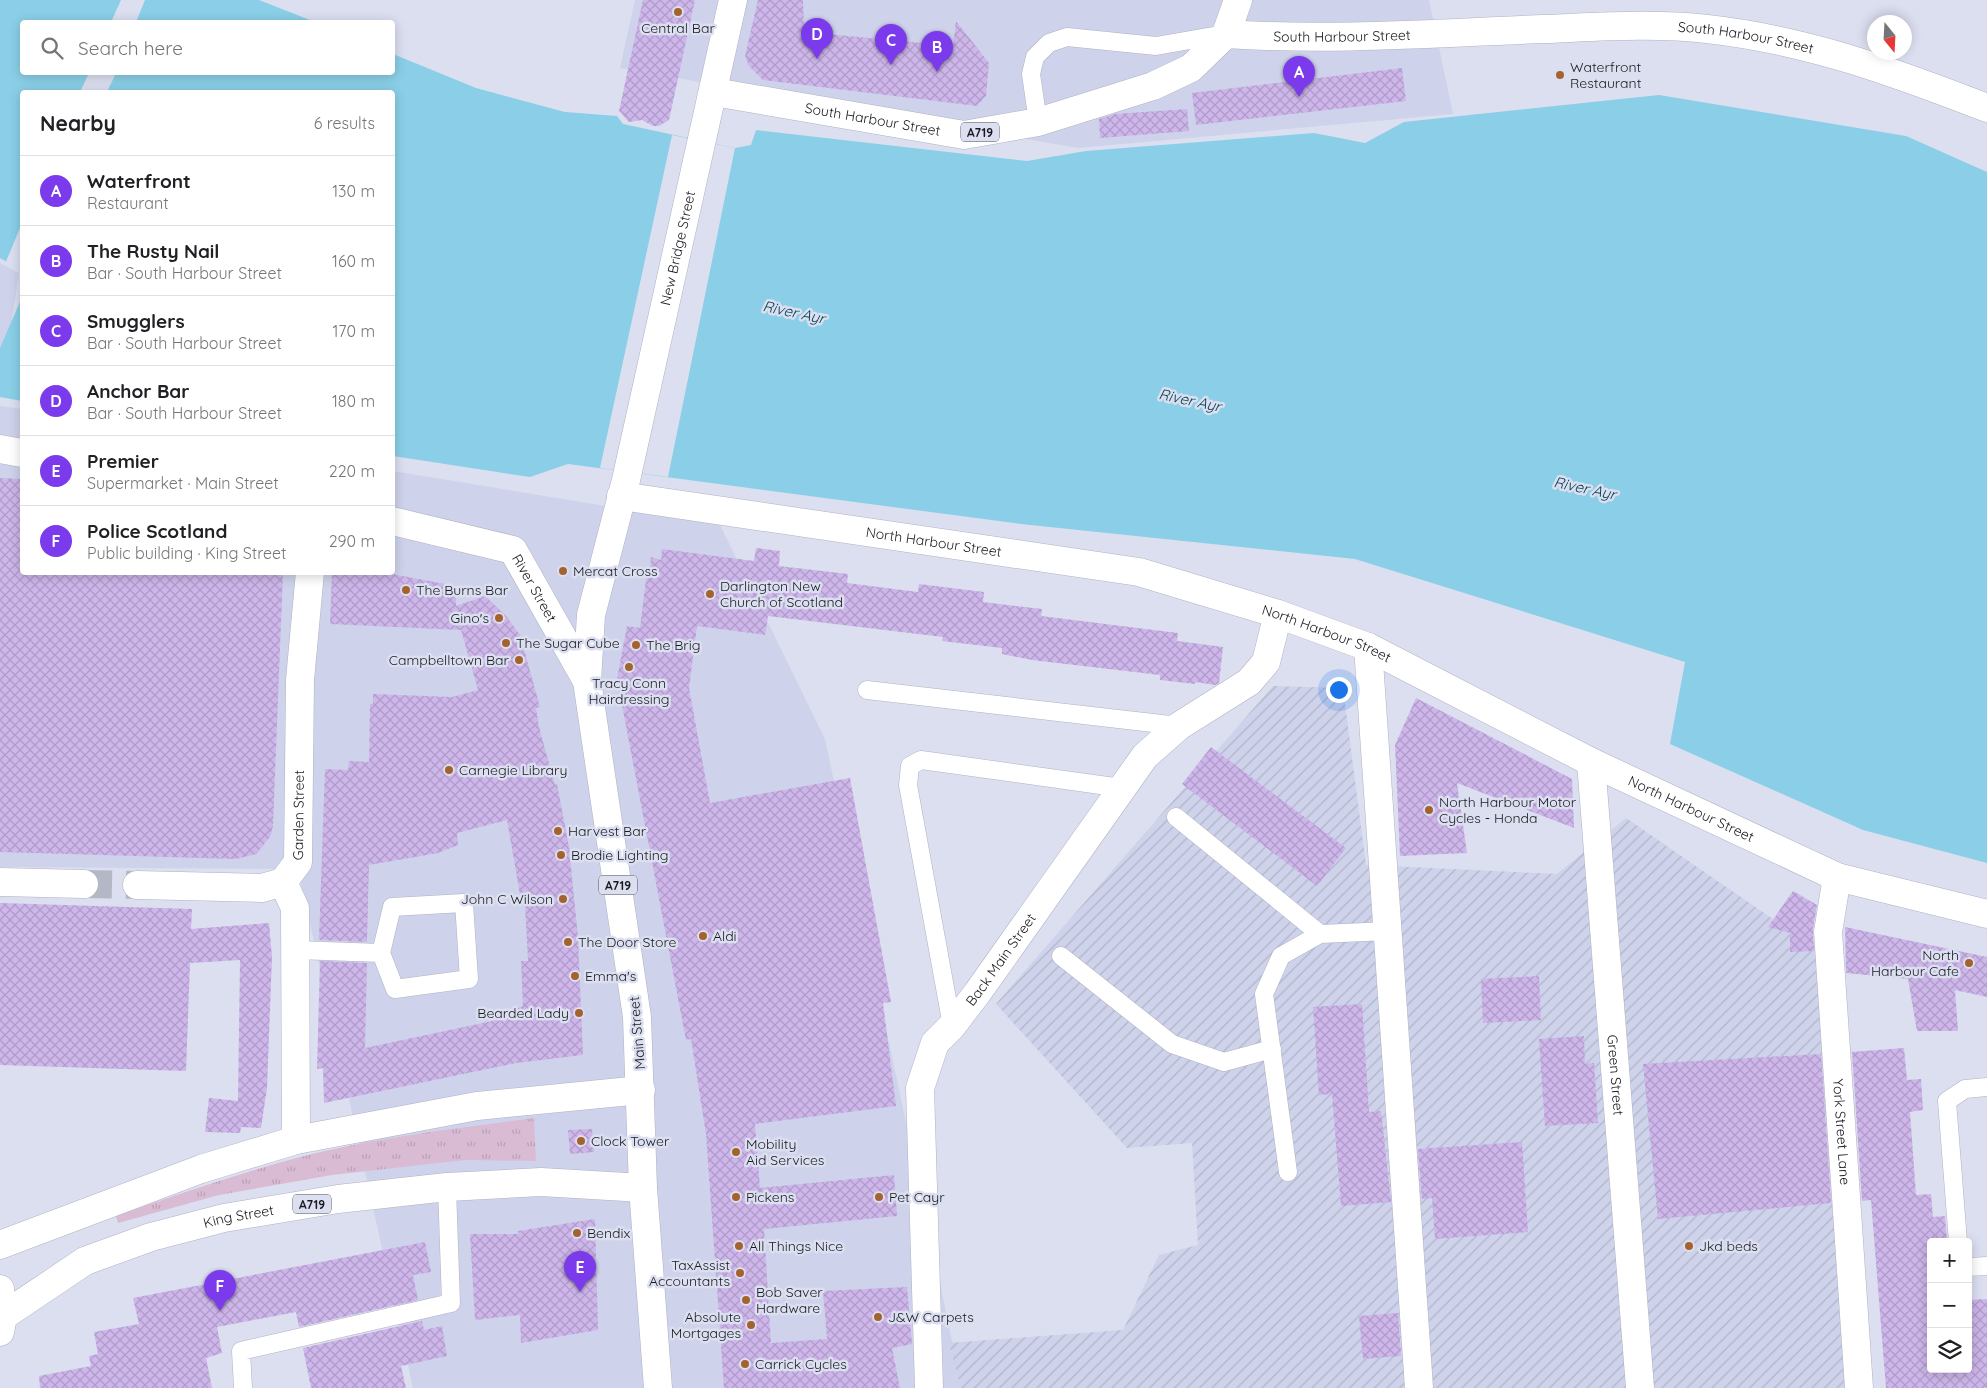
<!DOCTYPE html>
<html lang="en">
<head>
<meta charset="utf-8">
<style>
  body { margin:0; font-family:Quicksand,sans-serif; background:#f2f2f2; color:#202124 }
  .controls { position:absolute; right:15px; bottom:15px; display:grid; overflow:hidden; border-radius:5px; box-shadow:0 2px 12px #0003 }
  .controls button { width:45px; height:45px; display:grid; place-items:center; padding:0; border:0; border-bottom:1px solid #e0e0e0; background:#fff; color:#202124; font:25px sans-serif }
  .compass { position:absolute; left:1867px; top:15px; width:45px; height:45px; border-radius:50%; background:#fff; box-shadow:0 2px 12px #0003; rotate:162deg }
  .you { position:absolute; left:1338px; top:689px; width:18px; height:18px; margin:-12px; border:4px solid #fff; border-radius:50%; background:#1a73e8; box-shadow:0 0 0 8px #1a73e833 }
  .badge { display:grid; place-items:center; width:32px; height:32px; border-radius:50%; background:#7c3aed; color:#fff; font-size:16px; font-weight:700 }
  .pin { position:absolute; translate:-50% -41px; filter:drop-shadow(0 1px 2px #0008) }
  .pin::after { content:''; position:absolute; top:26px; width:18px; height:15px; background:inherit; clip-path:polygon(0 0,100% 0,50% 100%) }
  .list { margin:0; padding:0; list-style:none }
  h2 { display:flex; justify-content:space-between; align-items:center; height:65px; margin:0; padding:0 20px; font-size:21px }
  h2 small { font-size:16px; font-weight:400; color:#757577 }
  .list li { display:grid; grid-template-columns:32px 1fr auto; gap:15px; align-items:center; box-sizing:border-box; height:70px; padding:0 20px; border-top:1px solid #e0e0e0 }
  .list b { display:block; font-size:19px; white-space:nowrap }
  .list p { margin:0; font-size:16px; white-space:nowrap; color:#757577 }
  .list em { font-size:16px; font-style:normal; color:#757577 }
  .icon { flex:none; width:28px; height:28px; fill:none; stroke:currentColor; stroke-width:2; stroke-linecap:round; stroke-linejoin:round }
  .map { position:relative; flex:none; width:1987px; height:1388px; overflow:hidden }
  .search { position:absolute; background:#fff; box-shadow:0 2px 12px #0003; left:20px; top:20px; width:375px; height:55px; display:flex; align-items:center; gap:12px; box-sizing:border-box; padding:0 18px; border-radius:5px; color:#757577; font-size:19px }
  .panel { position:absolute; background:#fff; box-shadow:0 2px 12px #0003; left:20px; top:90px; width:375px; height:485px; border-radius:5px }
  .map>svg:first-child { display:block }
  .built { fill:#ced3eb }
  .industrial { fill:url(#industrial-furrows) }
  .grass { fill:url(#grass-tufts) }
  .water { fill:#8acfe7 }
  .pier { fill:#dbdff0 }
  .building { fill:url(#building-cross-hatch) }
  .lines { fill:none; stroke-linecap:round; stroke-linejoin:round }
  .minor-tunnel { stroke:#b4b8c6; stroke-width:28; stroke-dasharray:28 14; stroke-linecap:butt }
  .service-casing { stroke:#afb2c3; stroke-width:19 }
  .minor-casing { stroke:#afb2c3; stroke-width:29 }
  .tertiary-casing { stroke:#afb2c3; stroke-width:29 }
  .secondary-casing { stroke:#afb2c3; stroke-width:29 }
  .primary-casing { stroke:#afb2c3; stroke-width:29 }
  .service { stroke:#fff; stroke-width:18 }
  .minor { stroke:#fff; stroke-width:28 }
  .tertiary { stroke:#fff; stroke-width:28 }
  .secondary { stroke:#fff; stroke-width:28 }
  .primary { stroke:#fff; stroke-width:28 }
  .poi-dot { fill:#a4622e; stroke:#dbdff0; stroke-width:2 }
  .labels { text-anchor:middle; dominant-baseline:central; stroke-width:5; stroke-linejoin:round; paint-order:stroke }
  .shield { fill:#dbdff0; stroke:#53555e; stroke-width:1 }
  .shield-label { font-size:12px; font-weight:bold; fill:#191a20 }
  .poi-label { font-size:14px; fill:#191a20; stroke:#dbdff0; text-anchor:start }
  .street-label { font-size:14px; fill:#191a20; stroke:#dbdff0 }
  .water-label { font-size:15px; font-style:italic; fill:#064455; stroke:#dbdff0 }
</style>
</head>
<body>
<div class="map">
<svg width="1987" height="1388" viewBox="0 0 1987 1388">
  <defs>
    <pattern id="industrial-furrows" width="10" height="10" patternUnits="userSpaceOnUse" patternTransform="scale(1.25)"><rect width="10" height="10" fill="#ced3eb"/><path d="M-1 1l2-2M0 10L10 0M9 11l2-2" fill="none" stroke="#b0b5c9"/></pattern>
    <pattern id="grass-tufts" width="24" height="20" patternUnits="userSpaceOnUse" patternTransform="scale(1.25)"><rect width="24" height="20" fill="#dabbd4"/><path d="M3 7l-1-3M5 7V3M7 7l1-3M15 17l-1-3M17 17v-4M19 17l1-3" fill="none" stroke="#baa0b6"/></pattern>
    <pattern id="building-cross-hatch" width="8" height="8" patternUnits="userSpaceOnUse" patternTransform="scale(1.25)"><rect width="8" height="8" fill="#ceb6eb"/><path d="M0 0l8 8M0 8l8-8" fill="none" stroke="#b09cc9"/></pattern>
  </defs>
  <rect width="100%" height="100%" fill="#dbdff0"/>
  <path class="built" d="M 635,0 L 1429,0 L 1453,114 L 1078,148 L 620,68 Z
    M 0,263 L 19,273 L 0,398 Z
    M 0,406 L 22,409 L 22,572 L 392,572 L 393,471 L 720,525 L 825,739 L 962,1388 L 413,1388 L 298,869 L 0,867 Z"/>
  <path class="industrial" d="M 1273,686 L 1343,688 L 1366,865 L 1557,874 L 1626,818 L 1819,951 L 1846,1388 L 961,1388 L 949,1343 L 1123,1330 L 1159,1255 L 1198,1245 L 1192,1143 L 1127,1148 L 996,1004 Z"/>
  <path class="grass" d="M 534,1118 L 536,1161 L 465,1160 L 332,1175 L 219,1195 L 118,1223 L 116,1216 C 182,1193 248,1170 316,1153 C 387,1136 462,1128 534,1118 Z"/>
  <path class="water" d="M 0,0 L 259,0 L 315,22 L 22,22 L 22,72 L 392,72 L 393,54 L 476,88 L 565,112 L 617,116 L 623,124 L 735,148 L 751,145 L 756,130 L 1027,161 L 1086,151 L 1314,133 L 1365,143 L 1404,122 L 1659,95 L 1906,136 L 1987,172 L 1987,863 L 1863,830 L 1670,744 L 1685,662 L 1355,559 L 1021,524 L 568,464 L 530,477 L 393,456 L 392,92 L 22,92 L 22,271 L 0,258 Z
    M 22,297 L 22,401 L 0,397 L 0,348 Z"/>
  <path class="pier" d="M 121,0 L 145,0 L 136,22 L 111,22 Z
    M 89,73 L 116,73 L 107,92 L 80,92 Z
    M 672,135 L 735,148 L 668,477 L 600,468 Z
    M 22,223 L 22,273 L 5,264 Z"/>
  <path class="building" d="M 643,0 L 695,0 L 669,120 L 659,126 L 653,126 L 642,120 L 629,122 L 619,111 Z
    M 758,0 L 803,0 L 804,31 L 806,32 L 953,46 L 956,21 L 989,63 L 986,96 L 977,106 L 763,80 L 749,66 L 745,56 Z
    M 1402,68 L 1406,101 L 1196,125 L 1192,93 Z
    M 1187,109 L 1189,131 L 1100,138 L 1099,119 L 1115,114 Z
    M 0,478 L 22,479 L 22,572 L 283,572 L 273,826 L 270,837 L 256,854 L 236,859 L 0,852 Z
    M 756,548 L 780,551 L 779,566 L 848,574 L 847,583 L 918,592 L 919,584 L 984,592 L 983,602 L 1042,609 L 1041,616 L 1178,633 L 1177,641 L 1223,647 L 1219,683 L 1215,685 L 1196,682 L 1195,684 L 1160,680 L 1160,675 L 1032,660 L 1002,654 L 1002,648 L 942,641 L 943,637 L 768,616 L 765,635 L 697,626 L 689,688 L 710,803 L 850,778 L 891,1002 L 883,1003 L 896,1106 L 755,1124 L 760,1188 L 894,1175 L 897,1216 L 764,1229 L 771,1343 L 827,1339 L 823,1291 L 907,1287 L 912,1344 L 892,1348 L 900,1388 L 724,1388 L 706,1134 L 691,1039 L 686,1040 L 617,679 L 627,626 L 640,628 L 647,571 L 650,571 L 651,557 L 661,560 L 662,549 L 754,561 Z
    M 332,572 L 381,572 L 456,586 L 456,606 L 485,596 L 507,617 L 520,635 L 540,707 L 536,708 L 539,727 L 555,785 L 557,784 L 569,847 L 578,937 L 583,1055 L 516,1063 L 324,1103 L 323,1068 L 317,1069 L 320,961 L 367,963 L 365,1048 L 516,1016 L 515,1009 L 523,1006 L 521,961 L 528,961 L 525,905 L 522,906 L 507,820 L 457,833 L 458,845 L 438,853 L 369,865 L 367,942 L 320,940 L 319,938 L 325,769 L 348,770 L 349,761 L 369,762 L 370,704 L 373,704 L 373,694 L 452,697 L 478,690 L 461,630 L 330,624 Z
    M 1416,698 L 1572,779 L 1574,828 L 1457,783 L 1467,853 L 1400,856 L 1395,745 Z
    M 1211,747 L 1346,848 L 1317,886 L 1182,784 Z
    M 1793,891 L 1817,905 L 1813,929 L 1814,951 L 1790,952 L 1790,933 L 1768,927 Z
    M 0,903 L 192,909 L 191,929 L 269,923 L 272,957 L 267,1088 L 261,1128 L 241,1127 L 240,1133 L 205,1132 L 209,1098 L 238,1101 L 240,960 L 190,963 L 186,1071 L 0,1065 Z
    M 1845,927 L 1987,957 L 1987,997 L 1955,990 L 1958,1031 L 1917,1031 L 1908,979 L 1846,973 Z
    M 1539,976 L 1541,1020 L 1483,1023 L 1481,979 Z
    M 1362,1004 L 1369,1112 L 1381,1111 L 1391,1202 L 1341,1206 L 1332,1094 L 1319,1095 L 1313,1007 Z
    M 1584,1036 L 1585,1064 L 1594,1063 L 1598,1123 L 1545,1126 L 1539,1039 Z
    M 1904,1048 L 1907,1080 L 1921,1079 L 1923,1110 L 1910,1112 L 1916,1195 L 1931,1194 L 1933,1217 L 1945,1216 L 1947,1242 L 1931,1242 L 1931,1369 L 1968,1369 L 1968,1300 L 1987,1299 L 1987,1388 L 1886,1388 L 1871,1200 L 1862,1201 L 1852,1052 Z
    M 1821,1054 L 1831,1203 L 1658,1219 L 1643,1064 Z
    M 592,1129 L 594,1152 L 570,1154 L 568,1130 Z
    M 1522,1142 L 1528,1232 L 1435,1239 L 1432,1198 L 1422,1199 L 1418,1149 Z
    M 595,1219 L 598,1330 L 521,1343 L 520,1315 L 475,1320 L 470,1234 L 518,1234 L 518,1231 Z
    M 425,1242 L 431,1272 L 413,1275 L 418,1300 L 299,1327 L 296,1312 L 217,1327 L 222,1353 L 206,1358 L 212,1388 L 40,1388 L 39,1376 L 91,1366 L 89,1356 L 98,1354 L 94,1332 L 139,1324 L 133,1298 Z
    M 1398,1313 L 1401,1356 L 1363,1359 L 1359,1316 Z
    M 422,1321 L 424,1330 L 442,1326 L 447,1356 L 401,1366 L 406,1388 L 311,1388 L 303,1348 Z"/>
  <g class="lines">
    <path class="minor-tunnel" d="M 84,884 L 137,885"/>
    <g class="service-casing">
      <path id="service" d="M 1038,122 L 1031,74 L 1035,57 L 1049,43 L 1067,37 L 1156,46 L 1225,34
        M 867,690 L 1179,726
        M 1176,817 L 1320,934
        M 296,950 L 381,953 L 395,989 L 469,979 L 464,903 L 392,907 L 381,953
        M 1061,956 L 1172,1044 L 1224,1062 L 1272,1049
        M 952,1026 L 908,785 L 910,766 L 921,760 L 1122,788
        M 1288,1172 L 1264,994 L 1281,956 L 1320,934 L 1388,931
        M 1958,1242 L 1947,1101 L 1965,1089 L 1987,1087
        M 1968,1267 L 1987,1266
        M 243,1388 L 241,1351 L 451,1303 L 447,1187"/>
    </g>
    <g class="minor-casing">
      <g id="minor">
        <path d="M 0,449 L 22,453"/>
        <path id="s1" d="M 621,496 L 1139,572 L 1278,614 L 1368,647 L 1591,762 L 1837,877 L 1987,914"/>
        <path id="s2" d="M 392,521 L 513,550 L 587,681"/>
        <path d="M 1368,647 L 1419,1388"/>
        <path id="s3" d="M 1591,762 L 1640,1388"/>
        <path id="s4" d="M 1837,877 L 1828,932 L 1859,1388"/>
        <path d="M 0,882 L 84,884"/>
        <path id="s5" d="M 283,882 L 298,862 L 300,680 L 310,572"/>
        <path d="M 283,882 L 295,908 L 296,1140"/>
        <path d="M 137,885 L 262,888 L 283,882"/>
        <path id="s6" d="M 929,1388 L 920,1088 L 935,1043 L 952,1026 L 978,992 L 1145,756 L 1179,726 L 1249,682 L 1266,662 L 1278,614"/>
      </g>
    </g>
    <g class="tertiary-casing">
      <path id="tertiary" d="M 643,1188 L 658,1388"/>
    </g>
    <g class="secondary-casing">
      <g id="secondary">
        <path id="s7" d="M 1226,34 C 1332,41 1438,33 1544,29 C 1598,27 1654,23 1707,29 C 1807,40 1894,72 1987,108"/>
      </g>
    </g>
    <g class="primary-casing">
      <g id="primary">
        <path id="s8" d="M 714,92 L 964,135 L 1038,122 L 1153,86 L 1191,68 L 1226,34 L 1238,0"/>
        <path d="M 0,1245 L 201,1169 L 296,1140 L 477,1106 L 641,1090"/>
        <path d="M 0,1289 L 3,1316 L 0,1332"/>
        <path id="s9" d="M 3,1316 L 85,1261 L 151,1237 L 224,1218 L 338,1199 L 447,1187 L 541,1182 L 643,1188 L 637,1017 L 587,681 L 591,615 L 626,480 L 733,0"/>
      </g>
    </g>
    <use href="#service" class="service"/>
    <use href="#minor" class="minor"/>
    <use href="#tertiary" class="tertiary"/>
    <use href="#secondary" class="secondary"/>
    <use href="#primary" class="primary"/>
  </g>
  <g class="poi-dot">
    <circle cx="678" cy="12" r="5"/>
    <circle cx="1560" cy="75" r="5"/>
    <circle cx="563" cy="571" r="5"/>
    <circle cx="406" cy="590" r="5"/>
    <circle cx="710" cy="594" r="5"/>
    <circle cx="499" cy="618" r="5"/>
    <circle cx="506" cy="643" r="5"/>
    <circle cx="636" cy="645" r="5"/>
    <circle cx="519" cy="660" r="5"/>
    <circle cx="629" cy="667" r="5"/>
    <circle cx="449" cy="770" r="5"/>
    <circle cx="1429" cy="810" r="5"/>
    <circle cx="558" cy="831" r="5"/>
    <circle cx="561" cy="855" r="5"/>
    <circle cx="563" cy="899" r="5"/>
    <circle cx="703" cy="936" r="5"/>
    <circle cx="568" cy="942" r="5"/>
    <circle cx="1969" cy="963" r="5"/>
    <circle cx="575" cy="976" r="5"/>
    <circle cx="579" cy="1013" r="5"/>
    <circle cx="581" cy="1141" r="5"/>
    <circle cx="736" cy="1152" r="5"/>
    <circle cx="736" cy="1197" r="5"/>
    <circle cx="879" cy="1197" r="5"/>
    <circle cx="577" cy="1233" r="5"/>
    <circle cx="739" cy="1246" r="5"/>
    <circle cx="1689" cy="1246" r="5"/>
    <circle cx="740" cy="1273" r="5"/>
    <circle cx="746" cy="1300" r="5"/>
    <circle cx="878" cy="1317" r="5"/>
    <circle cx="751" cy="1325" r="5"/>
    <circle cx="745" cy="1364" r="5"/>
  </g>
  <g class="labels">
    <g class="shield">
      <rect x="961" y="122.5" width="38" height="19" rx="4"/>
      <rect x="599" y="875.5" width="38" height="19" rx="4"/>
      <rect x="293" y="1194.5" width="38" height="19" rx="4"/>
    </g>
    <g class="shield-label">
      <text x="980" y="132">A719</text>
      <text x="618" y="885">A719</text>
      <text x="312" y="1204">A719</text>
    </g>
    <g class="poi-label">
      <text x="678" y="28" text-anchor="middle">Central Bar</text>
      <text x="1570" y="67">Waterfront<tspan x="1570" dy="16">Restaurant</tspan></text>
      <text x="573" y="571">Mercat Cross</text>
      <text x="720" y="586">Darlington New<tspan x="720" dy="16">Church of Scotland</tspan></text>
      <text x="416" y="590">The Burns Bar</text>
      <text x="489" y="618" text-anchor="end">Gino's</text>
      <text x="516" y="643">The Sugar Cube</text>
      <text x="646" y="645">The Brig</text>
      <text x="509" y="660" text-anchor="end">Campbelltown Bar</text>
      <text x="629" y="683" text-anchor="middle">Tracy Conn<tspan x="629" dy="16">Hairdressing</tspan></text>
      <text x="459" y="770">Carnegie Library</text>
      <text x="1439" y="802">North Harbour Motor<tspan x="1439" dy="16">Cycles - Honda</tspan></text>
      <text x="568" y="831">Harvest Bar</text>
      <text x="571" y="855">Brodie Lighting</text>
      <text x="553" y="899" text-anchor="end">John C Wilson</text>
      <text x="713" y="936">Aldi</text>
      <text x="578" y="942">The Door Store</text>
      <text x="1959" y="955" text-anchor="end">North<tspan x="1959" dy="16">Harbour Cafe</tspan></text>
      <text x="585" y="976">Emma's</text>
      <text x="569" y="1013" text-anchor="end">Bearded Lady</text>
      <text x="591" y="1141">Clock Tower</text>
      <text x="746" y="1144">Mobility<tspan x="746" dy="16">Aid Services</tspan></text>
      <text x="746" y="1197">Pickens</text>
      <text x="889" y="1197">Pet Cayr</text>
      <text x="587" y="1233">Bendix</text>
      <text x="749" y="1246">All Things Nice</text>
      <text x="1699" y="1246">Jkd beds</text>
      <text x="730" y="1265" text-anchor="end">TaxAssist<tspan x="730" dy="16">Accountants</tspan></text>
      <text x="756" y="1292">Bob Saver<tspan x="756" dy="16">Hardware</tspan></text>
      <text x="741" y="1317" text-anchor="end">Absolute<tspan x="741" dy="16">Mortgages</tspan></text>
      <text x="888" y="1317">J&amp;W Carpets</text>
      <text x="755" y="1364">Carrick Cycles</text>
    </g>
    <g class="street-label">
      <text stroke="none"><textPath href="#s7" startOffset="116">South Harbour Street</textPath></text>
      <text stroke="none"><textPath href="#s7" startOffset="521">South Harbour Street</textPath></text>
      <text stroke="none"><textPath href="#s8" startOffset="161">South Harbour Street</textPath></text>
      <text stroke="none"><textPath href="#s9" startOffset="1620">New Bridge Street</textPath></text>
      <text stroke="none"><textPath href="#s1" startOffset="316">North Harbour Street</textPath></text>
      <text stroke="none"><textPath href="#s2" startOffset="168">River Street</textPath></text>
      <text stroke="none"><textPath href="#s1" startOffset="721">North Harbour Street</textPath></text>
      <text stroke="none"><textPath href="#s1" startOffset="1126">North Harbour Street</textPath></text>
      <text stroke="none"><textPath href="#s5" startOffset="72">Garden Street</textPath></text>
      <text stroke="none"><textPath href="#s6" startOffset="454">Back Main Street</textPath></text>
      <text transform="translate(637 1033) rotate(-95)">Main Street</text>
      <text stroke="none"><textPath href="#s3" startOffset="314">Green Street</textPath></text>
      <text stroke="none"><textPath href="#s4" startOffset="256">York Street Lane</textPath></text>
      <text stroke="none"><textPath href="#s9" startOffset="259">King Street</textPath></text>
    </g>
    <g class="water-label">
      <text transform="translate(794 312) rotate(12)">River Ayr</text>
      <text transform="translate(1190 400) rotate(12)">River Ayr</text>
      <text transform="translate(1585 488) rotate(12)">River Ayr</text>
    </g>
  </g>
</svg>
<div class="controls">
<button>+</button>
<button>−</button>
<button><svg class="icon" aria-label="layers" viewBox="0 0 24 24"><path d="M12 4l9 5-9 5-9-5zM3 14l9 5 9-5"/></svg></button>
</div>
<svg class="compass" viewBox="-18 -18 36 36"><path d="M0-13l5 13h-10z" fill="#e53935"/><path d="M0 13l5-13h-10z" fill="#757577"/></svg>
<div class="you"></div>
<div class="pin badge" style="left:1299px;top:97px">A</div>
<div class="pin badge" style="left:937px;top:72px">B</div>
<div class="pin badge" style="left:891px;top:65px">C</div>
<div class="pin badge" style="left:817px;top:59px">D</div>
<div class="pin badge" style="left:580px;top:1292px">E</div>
<div class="pin badge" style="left:220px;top:1311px">F</div>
<div class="search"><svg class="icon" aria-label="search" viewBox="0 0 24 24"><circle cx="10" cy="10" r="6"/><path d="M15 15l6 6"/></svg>Search here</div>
<section class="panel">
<h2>Nearby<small>6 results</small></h2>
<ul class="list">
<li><span class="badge">A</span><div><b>Waterfront</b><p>Restaurant</p></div><em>130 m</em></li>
<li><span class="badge">B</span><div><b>The Rusty Nail</b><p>Bar · South Harbour Street</p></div><em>160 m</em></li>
<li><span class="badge">C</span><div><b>Smugglers</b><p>Bar · South Harbour Street</p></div><em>170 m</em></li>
<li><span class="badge">D</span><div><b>Anchor Bar</b><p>Bar · South Harbour Street</p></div><em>180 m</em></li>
<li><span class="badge">E</span><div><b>Premier</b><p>Supermarket · Main Street</p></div><em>220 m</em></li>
<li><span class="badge">F</span><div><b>Police Scotland</b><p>Public building · King Street</p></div><em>290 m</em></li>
</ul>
</section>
</div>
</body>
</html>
